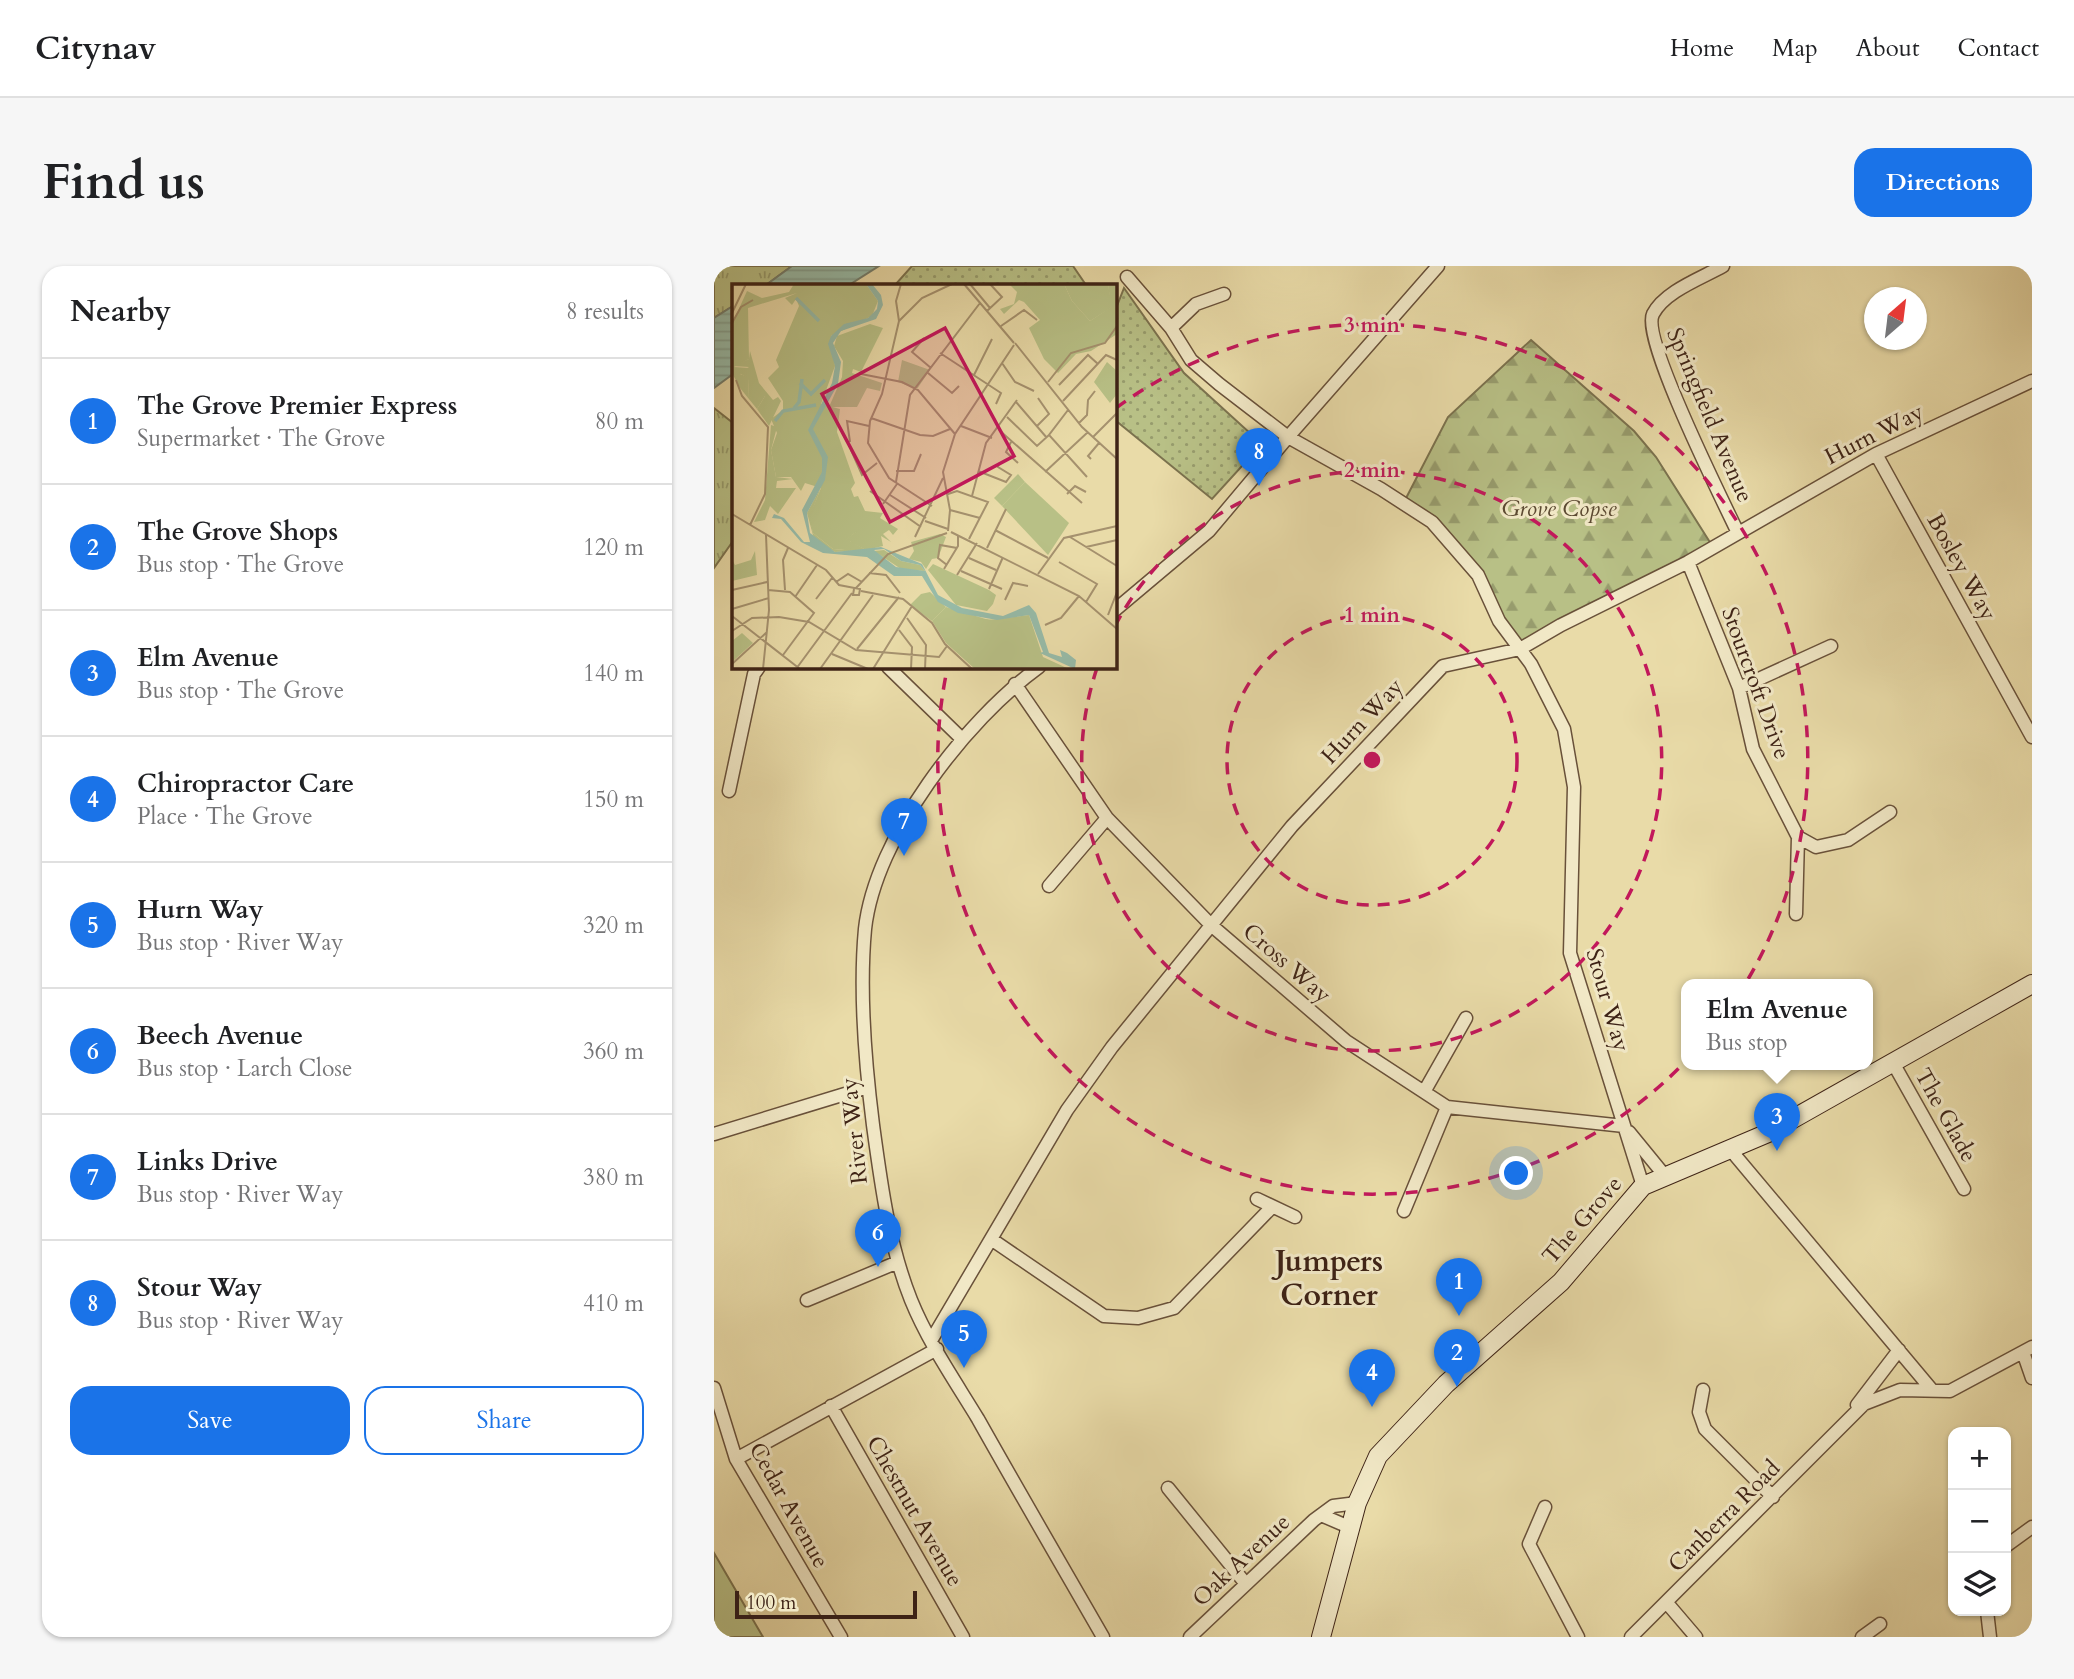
<!DOCTYPE html>
<html lang="en">
<head>
<meta charset="utf-8">
<style>
  body { margin:0; font-family:Cardo,serif; background:#f6f6f6; color:#202124 }
  .controls { position:absolute; right:21px; bottom:21px; display:grid; overflow:hidden; border-radius:14px; box-shadow:0 2px 5px #0004 }
  .controls button { width:63px; height:63px; display:grid; place-items:center; padding:0; border:0; border-bottom:2px solid #e0e0e0; background:#fff; color:#202124; font:35px sans-serif }
  .compass { position:absolute; left:1150px; top:21px; width:63px; height:63px; border-radius:50%; background:#fff; box-shadow:0 2px 5px #0004; rotate:28deg }
  .scale { position:absolute; left:21px; bottom:18px; width:182px; box-sizing:border-box; padding-left:7px; border:4px solid #3e2316; border-top:0; font-size:19px; line-height:24px; white-space:nowrap; color:#3e2316; -webkit-text-stroke:5px #f1e8c6; paint-order:stroke }
  .you { position:absolute; left:803px; top:908px; width:24px; height:24px; margin:-18px; border:5px solid #fff; border-radius:50%; background:#1a73e8; box-shadow:0 0 0 10px #1a73e833 }
  .badge { display:grid; place-items:center; width:46px; height:46px; border-radius:50%; background:#1a73e8; color:#fff; font-size:23px; font-weight:700 }
  .pin { position:absolute; translate:-50% -58px; filter:drop-shadow(0 2px 4px #0008) }
  .pin::after { content:''; position:absolute; top:37px; width:24px; height:21px; background:inherit; clip-path:polygon(0 0,100% 0,50% 100%) }
  .popup { position:absolute; left:967px; top:713px; width:192px; height:91px; box-sizing:border-box; display:grid; place-content:center; border-radius:14px; background:#fff; filter:drop-shadow(0 2px 5px #0005); font-size:23px; white-space:nowrap; color:#757577 }
  .popup b { font-size:26px; color:#202124 }
  .popup::after { content:''; position:absolute; left:50%; top:100%; margin-left:-14px; border:14px solid transparent; border-top-color:#fff }
  .list { margin:0; padding:0; list-style:none }
  h2 { display:flex; justify-content:space-between; align-items:center; height:91px; margin:0; padding:0 28px; font-size:30px }
  h2 small { font-size:23px; font-weight:400; color:#757577 }
  .list li { display:grid; grid-template-columns:46px 1fr auto; gap:21px; align-items:center; box-sizing:border-box; height:126px; padding:0 28px; border-top:2px solid #e0e0e0 }
  .list b { display:block; font-size:26px; white-space:nowrap }
  .list p { margin:0; font-size:23px; white-space:nowrap; color:#757577 }
  .list em { font-size:23px; font-style:normal; color:#757577 }
  .actions { display:flex; gap:14px; padding:21px 28px }
  .actions a { flex:1; padding:16px 0; border:2px solid #1a73e8; border-radius:21px; text-align:center; font-size:24px; color:#1a73e8 }
  .actions .main { background:#1a73e8; color:#fff }
  .icon { flex:none; width:38px; height:38px; fill:none; stroke:currentColor; stroke-width:2; stroke-linecap:round; stroke-linejoin:round }
  .map { position:relative; flex:none; width:1318px; height:1371px; overflow:hidden; border-radius:21px }
  header { display:flex; align-items:center; gap:42px; box-sizing:border-box; height:98px; padding:0 35px; background:#fff; border-bottom:2px solid #e0e0e0 }
  header strong { font-size:33px }
  nav { display:flex; gap:38px; margin-inline-start:auto; font-size:24px }
  .intro { display:flex; align-items:center; justify-content:space-between; box-sizing:border-box; height:168px; padding:0 42px }
  h1 { margin:0; font-size:49px }
  .button { padding:18px 32px; border-radius:21px; background:#1a73e8; color:#fff; font-size:24px; font-weight:700 }
  main { display:flex; gap:42px; padding:0 42px }
  aside { flex:1; background:#fff; border-radius:21px; box-shadow:0 2px 5px #0004 }
  .map>svg:first-child { display:block }
  .grass { fill:url(#grass-tufts); stroke:#7b724e; stroke-width:2 }
  .forest { fill:url(#forest-firs); stroke:#7b724e; stroke-width:2 }
  .park { fill:url(#park-dots); stroke:#7b724e; stroke-width:2 }
  .garden { fill:#b8c086; stroke:#7b724e; stroke-width:2 }
  .water { fill:url(#water-rules); stroke:#737e6e; stroke-width:2 }
  .lines { fill:none; stroke-linecap:round; stroke-linejoin:round }
  .street-casing { stroke:#69513a; stroke-width:15 }
  .secondary-casing { stroke:#3e2316; stroke-width:20 }
  .street { stroke:#f1e8c6; stroke-width:12 }
  .secondary { stroke:#f1e8c6; stroke-width:18 }
  .ring { fill:none; stroke:#c2185b; stroke-width:3.5; stroke-dasharray:12 9 }
  .labels { text-anchor:middle; dominant-baseline:central; stroke-width:6; stroke-linejoin:round; paint-order:stroke }
  .street-label { font-size:23px; fill:#3e2316; stroke:#f1e8c6 }
  .park-label { font-size:23px; font-style:italic; fill:#5c4a32; stroke:#f1e8c6 }
  .district-label { font-size:30px; font-weight:bold; fill:#3e2316; stroke:#f1e8c6 }
  .inset-river { fill:none; stroke:#97bba8; stroke-width:3.5 }
  .inset-road { fill:none; stroke:#a5916e; stroke-width:2 }
  .view { fill:#c2185b; fill-opacity:0.15; stroke:#c2185b; stroke-width:3.5 }
  .inset-edge { fill:none; stroke:#3e2316; stroke-width:3.5 }
  .centre { fill:#c2185b; stroke:#f1e8c6; stroke-width:3.5 }
  .ring-label { font-size:21px; text-anchor:middle; font-weight:bold; fill:#c2185b; stroke:#f1e8c6; stroke-width:6; stroke-linejoin:round; paint-order:stroke }
</style>
</head>
<body>
<header>
<strong>Citynav</strong>
<nav><a>Home</a><a>Map</a><a>About</a><a>Contact</a></nav>
</header>
<div class="intro"><h1>Find us</h1><a class="button">Directions</a></div>
<main>
<aside>
<h2>Nearby<small>8 results</small></h2>
<ul class="list">
<li><span class="badge">1</span><div><b>The Grove Premier Express</b><p>Supermarket · The Grove</p></div><em>80 m</em></li>
<li><span class="badge">2</span><div><b>The Grove Shops</b><p>Bus stop · The Grove</p></div><em>120 m</em></li>
<li><span class="badge">3</span><div><b>Elm Avenue</b><p>Bus stop · The Grove</p></div><em>140 m</em></li>
<li><span class="badge">4</span><div><b>Chiropractor Care</b><p>Place · The Grove</p></div><em>150 m</em></li>
<li><span class="badge">5</span><div><b>Hurn Way</b><p>Bus stop · River Way</p></div><em>320 m</em></li>
<li><span class="badge">6</span><div><b>Beech Avenue</b><p>Bus stop · Larch Close</p></div><em>360 m</em></li>
<li><span class="badge">7</span><div><b>Links Drive</b><p>Bus stop · River Way</p></div><em>380 m</em></li>
<li><span class="badge">8</span><div><b>Stour Way</b><p>Bus stop · River Way</p></div><em>410 m</em></li>
</ul>
<div class="actions"><a class="main">Save</a><a>Share</a></div>
</aside>
<div class="map">
<svg width="1318" height="1371" viewBox="0 0 1318 1371">
  <defs>
    <pattern id="grass-tufts" width="24" height="20" patternUnits="userSpaceOnUse" patternTransform="scale(1.75)"><rect width="24" height="20" fill="#b8c086"/><path d="M3 7l-1-3M5 7V3M7 7l1-3M15 17l-1-3M17 17v-4M19 17l1-3" fill="none" stroke="#979c6d"/></pattern>
    <pattern id="forest-firs" width="22" height="20" patternUnits="userSpaceOnUse" patternTransform="scale(1.75)"><rect width="22" height="20" fill="#b8c086"/><path d="M5 1l3.5 6h-7zM16 11l3.5 6h-7z" fill="#979c6d"/></pattern>
    <pattern id="park-dots" width="8" height="8" patternUnits="userSpaceOnUse" patternTransform="scale(1.75)"><rect width="8" height="8" fill="#b8c086"/><path d="M2 2h.1M6 6h.1" fill="none" stroke="#979c6d" stroke-width="1.8" stroke-linecap="round"/></pattern>
    <pattern id="water-rules" width="6" height="5" patternUnits="userSpaceOnUse" patternTransform="scale(1.75)"><rect width="6" height="5" fill="#97bba8"/><path d="M0 2.5h6" fill="none" stroke="#83a090"/></pattern>
  </defs>
  <rect width="100%" height="100%" fill="#e9dba8"/>
  <filter id="stains"><feTurbulence type="fractalNoise" baseFrequency=".00286" numOctaves="4"/><feColorMatrix values="0 0 0 0 .2 0 0 0 0 .09 0 0 0 0 .02 0 0 0 .5 -.17"/></filter>
  <radialGradient id="worn" r=".72"><stop offset=".6" stop-color="#630" stop-opacity="0"/><stop offset="1" stop-color="#630" stop-opacity=".3"/></radialGradient>
  <path class="grass" d="M 0,0 L 78,0 L 52,19 L 19,19 L 19,40 L 0,52 Z
    M 0,142 L 19,157 L 19,275 L 0,302 Z"/>
  <path class="forest" d="M 817,74 L 920,165 L 942,191 L 999,281 L 806,383 C 773,325 746,275 689,238 L 734,151 Z"/>
  <path class="park" d="M 198,0 L 359,0 L 372,19 L 181,19 Z
    M 410,22 L 470,107 L 548,178 L 498,233 L 401,154 L 401,45 Z"/>
  <path class="garden" d="M 0,1287 L 49,1371 L 0,1371 Z"/>
  <path class="water" d="M 78,0 L 165,0 L 135,19 L 52,19 Z
    M 19,40 L 19,108 L 0,122 L 0,52 Z"/>
  <g class="lines">
    <g class="street-casing">
      <path id="street" d="M 1009,0 C 988,12 951,25 939,48 C 927,72 1009,235 1024,267
        M 413,11 L 457,62 L 477,94 L 505,118 L 574,171 L 667,223 L 718,256 L 764,309 L 785,355 L 817,398 L 850,463 L 860,521 L 856,687 L 929,920
        M 457,62 L 482,38 L 510,28
        M 1162,188 L 1318,471
        M 974,296 L 1025,422 L 1039,483 L 1084,571 L 1102,581 L 1134,574 L 1176,546
        M 401,344 L 495,265 L 574,171 L 724,0
        M 174,401 L 248,473
        M 325,401 C 252,454 161,571 151,663 C 145,727 151,796 159,859 C 167,918 175,979 197,1034 C 214,1076 241,1115 264,1153 C 305,1226 347,1298 389,1371
        M 301,418 L 393,552 L 497,659 L 632,775 L 733,841 L 910,860
        M 1025,422 L 1117,380
        M 15,525 L 40,408 L 45,401
        M 335,620 L 393,552
        M 1082,648 L 1084,571
        M 1178,795 L 1250,923
        M 710,826 L 752,752
        M 915,866 L 951,910
        M 0,868 L 154,821
        M 1015,882 L 1218,1124
        M 543,933 L 581,951
        M 690,945 L 733,841
        M 277,973 L 390,1050 L 424,1052 L 460,1042 L 558,941
        M 93,1034 L 184,996
        M 218,1073 L 353,844 L 398,781 L 578,560 L 729,400 L 806,383 L 847,359 L 974,296 L 1162,188 L 1318,115
        M 1309,1086 L 1318,1112
        M 0,1122 L 22,1193 L 127,1371
        M 989,1124 L 985,1146 L 991,1163 L 1059,1231
        M 1143,1139 L 1185,1084
        M 117,1140 L 249,1371
        M 22,1193 L 223,1083
        M 454,1222 L 532,1318
        M 831,1241 L 815,1278 L 864,1371
        M 607,1249 L 635,1261
        M 1292,1280 L 1318,1261
        M 953,1337 L 982,1371
        M 1273,1345 L 1276,1371
        M 476,1371 L 600,1254 L 619,1240 L 643,1237
        M 917,1371 L 1150,1138 L 1186,1124 L 1236,1125 L 1318,1081
        M 1148,1371 L 1166,1358"/>
    </g>
    <g class="secondary-casing">
      <path id="secondary" d="M 607,1371 L 643,1237 L 664,1190 L 732,1118 L 847,1016 L 929,920 L 1054,867 L 1318,718"/>
    </g>
    <use href="#street" class="street"/>
    <use href="#secondary" class="secondary"/>
  </g>
  <g class="ring">
    <circle cx="658" cy="494" r="145"/>
    <path d="M401 360A290 290 0 1 1 383 402"/>
    <path d="M402 142A435 435 0 1 1 233 404"/>
  </g>
  <g class="labels">
    <g class="street-label">
      <text transform="translate(996 149) rotate(67)">Springfield Avenue</text>
      <text transform="translate(1160 168) rotate(-27)">Hurn Way</text>
      <text transform="translate(1248 301) rotate(61)">Bosley Way</text>
      <text transform="translate(1042 417) rotate(70)">Stourcroft Drive</text>
      <text transform="translate(648 455) rotate(-47)">Hurn Way</text>
      <text transform="translate(573 697) rotate(41)">Cross Way</text>
      <text transform="translate(894 734) rotate(74)">Stour Way</text>
      <text transform="translate(1232 849) rotate(61)">The Glade</text>
      <text transform="translate(140 865) rotate(-96)">River Way</text>
      <text transform="translate(868 954) rotate(-49)">The Grove</text>
      <text transform="translate(75 1239) rotate(61)">Cedar Avenue</text>
      <text transform="translate(201 1245) rotate(60)">Chestnut Avenue</text>
      <text transform="translate(1010 1250) rotate(-45)">Canberra Road</text>
      <text transform="translate(527 1294) rotate(-43)">Oak Avenue</text>
    </g>
    <g class="park-label">
      <text x="845" y="242">Grove Copse</text>
    </g>
    <g class="district-label">
      <text x="615" y="995">Jumpers<tspan x="615" dy="34">Corner</tspan></text>
    </g>
  </g>
  <g transform="translate(18 18)">
    <rect width="385" height="385" fill="#e9dba8"/>
    <path d="M 62,0 L 134,0 L 146,17 L 140,32 L 99,52 L 103,82 L 89,120 L 108,125 L 105,148 L 123,199 L 119,205 L 122,213 L 126,212 L 133,227 L 151,229 L 148,234 L 166,245 L 161,251 L 157,246 L 151,250 L 159,258 L 149,252 L 151,262 L 134,266 L 120,259 L 117,256 L 124,248 L 114,256 L 113,266 L 101,265 L 81,249 L 77,233 L 89,204 L 73,199 L 69,207 L 59,193 L 44,193 L 39,166 L 45,149 L 39,135 L 51,126 L 51,117 L 36,94 L 47,83 L 44,76 L 67,22 L 64,15 L 60,21 L 53,14 L 65,9 L 16,24 L 17,75 L 2,83 L 17,84 L 8,90 L 16,93 L 17,114 L 30,108 L 33,112 L 25,125 L 8,104 L 0,89 L 0,40 L 15,7 L 30,14 L 57,8 ZM 332,0 L 376,0 L 380,23 L 358,37 L 340,17 ZM 208,250 L 214,253 L 206,274 L 200,275 L 194,285 L 189,278 L 177,275 L 182,267 L 179,258 ZM 201,280 L 257,306 L 264,311 L 261,320 L 255,327 L 224,321 L 196,286 ZM 214,323 L 257,336 L 297,331 L 311,373 L 337,385 L 243,385 L 214,359 L 200,337 Z" fill="#b8c086"/>
    <path d="M 277,0 L 332,0 L 340,17 L 358,37 L 379,23 L 376,0 L 385,0 L 385,50 L 359,67 L 344,70 L 326,89 L 312,75 L 297,44 L 308,36 L 292,18 L 287,16 L 272,30 L 268,25 L 282,20 L 285,8 ZM 18,67 L 27,99 L 41,116 L 46,113 L 49,117 L 37,142 L 25,125 L 33,112 L 17,114 L 16,94 L 7,89 L 17,83 L 1,82 L 17,75 ZM 170,76 L 198,86 L 185,105 L 166,98 ZM 39,141 L 45,143 L 39,166 L 44,193 L 61,195 L 45,197 L 44,204 L 64,204 L 46,230 L 38,222 L 33,236 L 22,238 L 33,216 ZM 89,203 L 78,233 L 81,249 L 101,265 L 113,266 L 113,256 L 125,247 L 118,257 L 134,266 L 103,268 L 82,255 L 75,229 ZM 152,266 L 169,277 L 188,281 L 193,287 L 169,285 L 142,267 ZM 198,308 L 214,323 L 200,337 L 178,321 L 189,310 ZM 252,335 L 287,338 L 289,343 L 260,347 L 241,367 L 239,352 L 254,339 ZM 297,347 L 311,373 L 303,360 L 298,360 L 307,378 L 301,370 L 301,385 L 289,385 L 290,348 Z" fill="#b8c086"/>
    <path d="M 293,198 L 337,239 L 316,271 L 270,222 Z" fill="#b8c086"/>
    <path d="M 138,40 L 151,44 L 129,88 L 121,85 L 120,89 L 150,99 L 148,107 L 135,104 L 125,123 L 97,123 L 110,93 L 111,77 L 102,62 L 105,52 ZM 286,190 L 293,198 L 270,222 L 262,214 ZM 23,267 L 25,291 L 0,297 L 0,275 L 3,281 L 19,276 Z" fill="#b8c086"/>
    <path d="M 375,78 L 385,87 L 385,110 L 378,119 L 362,98 ZM 10,349 L 21,359 L 0,378 L 0,357 Z" fill="#b8c086"/>
    <path d="M 134,0 L 140,0 L 149,11 L 151,21 L 144,35 L 109,47 L 101,59 L 109,78 L 106,100 L 81,145 L 96,173 L 93,196 L 75,229 L 78,249 L 103,268 L 149,263 L 190,280 L 206,311 L 230,324 L 271,332 L 297,321 L 304,329 L 317,369 L 330,373 L 328,366 L 335,369 L 344,376 L 343,385 L 308,369 L 311,368 L 297,331 L 265,336 L 226,329 L 206,318 L 190,292 L 162,292 L 135,273 L 91,269 L 69,258 L 49,235 L 40,234 L 42,230 L 52,234 L 72,258 L 78,258 L 70,226 L 90,188 L 90,174 L 76,146 L 100,99 L 103,82 L 96,60 L 99,52 L 112,40 L 136,34 L 145,25 L 146,17 ZM 152,265 L 169,277 L 188,281 L 193,287 L 164,283 L 142,266 Z" fill="#97bba8" fill-rule="evenodd"/>
    <path class="inset-river" d="M 64,14 L 87,37M 68,99 L 79,110 L 93,96M 62,124 L 67,118 L 70,95M 43,137 L 51,127 L 84,121"/>
    <path class="inset-road" d="M 169,0 L 164,17 L 167,37 L 150,110 L 138,137 L 136,159 L 157,194 L 200,222M 232,0 L 282,59M 238,0 L 258,24M 255,27 L 270,13 L 258,0M 0,29 L 14,0M 167,37 L 190,14 L 220,0M 0,39 L 9,23 L 21,16M 269,42 L 292,26 L 305,36M 192,54 L 180,68 L 199,84M 283,59 L 350,143 L 385,175M 208,69 L 269,109 L 264,120M 270,79 L 283,98 L 302,107M 196,89 L 220,109 L 227,102M 129,90 L 170,98 L 186,106 L 223,150M 242,91 L 260,55M 4,96 L 10,112 L 36,143 L 33,210 L 18,241M 316,98 L 339,69 L 373,59 L 385,42M 327,101 L 356,71 L 366,80M 331,117 L 374,71 L 385,76M 284,118 L 315,154M 336,126 L 317,151 L 355,193M 275,133 L 305,162 L 317,151M 139,134 L 188,151 L 201,152 L 218,145M 347,139 L 355,131 L 356,116 L 363,107M 229,142 L 260,154M 305,142 L 317,130 L 306,114M 267,146 L 350,219M 361,153 L 385,129M 118,158 L 115,137 L 137,142M 279,158 L 274,168 L 286,179M 119,166 L 130,191 L 145,179M 359,175 L 356,172 L 367,159M 164,187 L 182,187 L 189,170M 246,187 L 274,198 L 279,191 L 266,183 L 267,179M 313,188 L 356,148M 164,198 L 178,111 L 248,19M 138,207 L 189,243M 216,210 L 225,207 L 256,218 L 237,255M 335,210 L 343,202 L 354,208M 158,211 L 194,234M 240,212 L 254,159 L 285,116M 151,220 L 165,200M 218,226 L 248,234M 0,230 L 94,286 L 107,301 L 128,305 L 127,311 L 121,311 L 122,305M 193,237 L 216,245M 263,246 L 316,274M 216,247 L 218,226 L 211,188 L 223,150 L 282,61M 219,248 L 347,312 L 385,345M 183,253 L 211,194M 338,253 L 385,282M 354,263 L 385,256M 255,264 L 274,225M 237,274 L 264,286M 327,278 L 365,300 L 354,318M 215,281 L 206,274 L 208,261 L 225,264M 212,285 L 226,262 L 226,252M 229,287 L 270,305M 137,289 L 154,291 L 168,309M 306,290 L 332,254 L 385,242M 225,291 L 245,259M 104,298 L 116,290 L 130,298M 124,304 L 156,270 L 215,249M 257,305 L 271,273M 0,306 L 35,298M 36,306 L 58,308 L 82,329 L 51,371M 53,306 L 51,276 L 56,264M 129,307 L 171,315 L 200,339 L 213,360 L 240,385M 63,313 L 85,281M 84,315 L 100,294M 273,316 L 281,299 L 296,302M 0,325 L 37,314M 376,331 L 385,308M 0,332 L 68,385M 175,334 L 194,361 L 193,385M 313,341 L 329,334 L 347,312M 167,346 L 180,363 L 179,385M 0,347 L 20,334 L 47,333 L 77,338 L 124,366 L 207,373 L 215,362M 125,365 L 167,313M 100,370 L 136,385M 0,380 L 35,348M 31,385 L 37,326 L 34,251M 64,385 L 120,309M 88,385 L 141,311M 141,385 L 180,322"/>
    <path class="view" d="M 213,44 L 282,172 L 158,238 L 90,110 Z"/>
    <rect width="385" height="385" class="inset-edge"/>
  </g>
  <circle cx="658" cy="494" r="10" class="centre"/>
  <g class="ring-label">
    <text x="658" y="66">3 min</text>
    <text x="658" y="211">2 min</text>
    <text x="658" y="356">1 min</text>
  </g>
  <rect width="100%" height="100%" filter="url(#stains)"/>
  <rect width="100%" height="100%" fill="url(#worn)"/>
</svg>
<div class="controls">
<button>+</button>
<button>−</button>
<button><svg class="icon" aria-label="layers" viewBox="0 0 24 24"><path d="M12 4l9 5-9 5-9-5zM3 14l9 5 9-5"/></svg></button>
</div>
<svg class="compass" viewBox="-18 -18 36 36"><path d="M0-13l5 13h-10z" fill="#e53935"/><path d="M0 13l5-13h-10z" fill="#757577"/></svg>
<div class="scale">100 m</div>
<div class="you"></div>
<div class="pin badge" style="left:745px;top:1050px">1</div>
<div class="pin badge" style="left:743px;top:1121px">2</div>
<div class="pin badge" style="left:1063px;top:885px">3</div>
<div class="popup"><b>Elm Avenue</b>Bus stop</div>
<div class="pin badge" style="left:658px;top:1141px">4</div>
<div class="pin badge" style="left:250px;top:1102px">5</div>
<div class="pin badge" style="left:164px;top:1001px">6</div>
<div class="pin badge" style="left:190px;top:590px">7</div>
<div class="pin badge" style="left:545px;top:220px">8</div>
</div>
</main>
</body>
</html>
